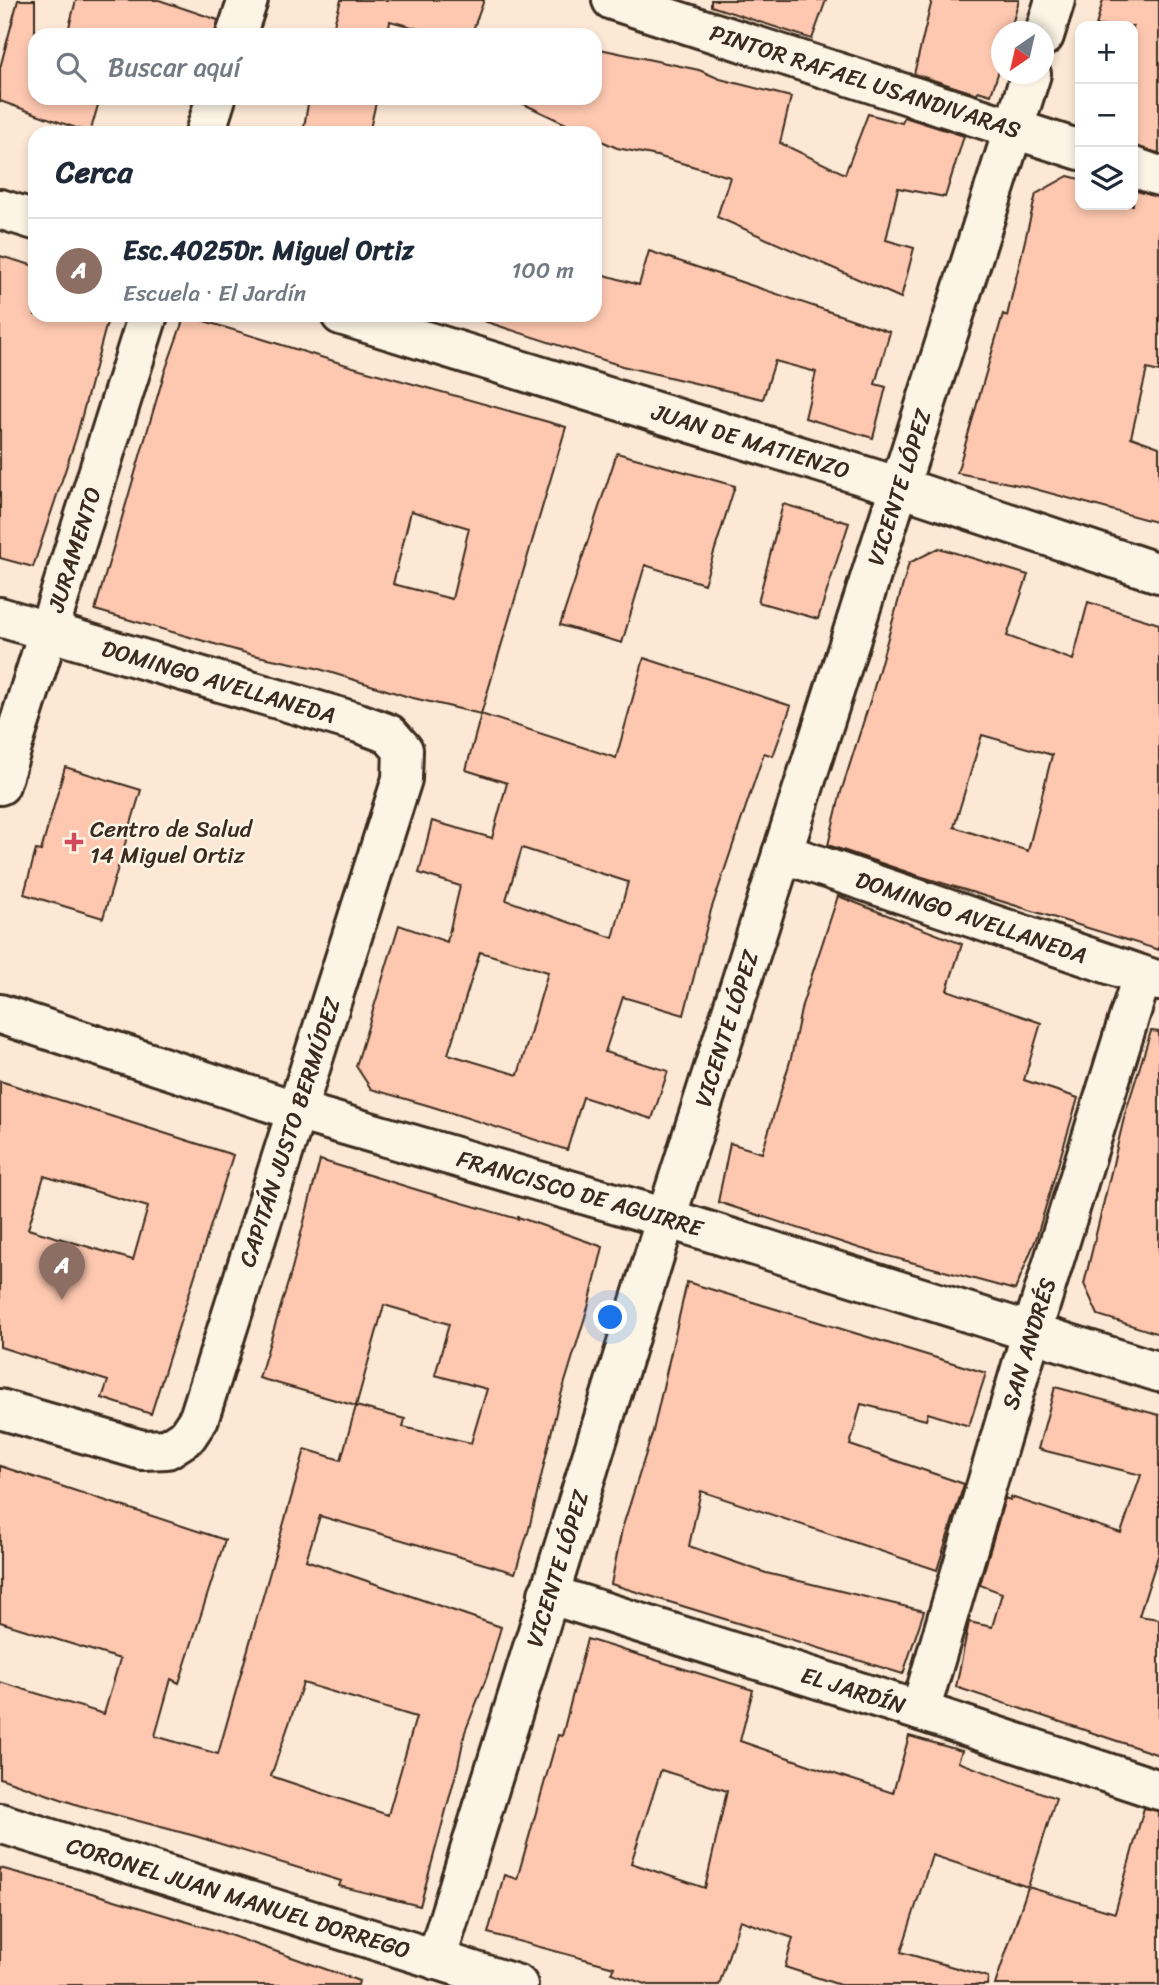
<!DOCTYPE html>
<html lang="es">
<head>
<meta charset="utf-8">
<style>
  body { margin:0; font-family:Sriracha,sans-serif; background:#f2f2f3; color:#1f2937 }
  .controls { position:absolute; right:21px; top:21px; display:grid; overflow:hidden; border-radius:14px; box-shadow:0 4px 10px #0003 }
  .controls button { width:63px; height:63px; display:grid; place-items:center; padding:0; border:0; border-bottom:2px solid #e0e1e3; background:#fff; color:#1f2937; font:35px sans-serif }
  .compass { position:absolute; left:991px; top:21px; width:63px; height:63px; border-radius:50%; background:#fff; box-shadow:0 4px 10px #0003; rotate:214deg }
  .you { position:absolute; left:611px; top:1318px; width:24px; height:24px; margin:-18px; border:5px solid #fff; border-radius:50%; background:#1a73e8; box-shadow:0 0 0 10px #1a73e833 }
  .badge { display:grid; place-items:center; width:46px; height:46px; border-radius:50%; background:#d1495b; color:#fff; font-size:23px; font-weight:700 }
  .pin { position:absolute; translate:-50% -58px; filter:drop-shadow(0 2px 4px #0008) }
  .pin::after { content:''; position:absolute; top:37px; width:24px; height:21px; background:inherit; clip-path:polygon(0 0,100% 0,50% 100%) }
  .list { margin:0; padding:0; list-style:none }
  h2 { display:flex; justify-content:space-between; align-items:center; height:91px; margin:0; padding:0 28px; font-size:30px }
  h2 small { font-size:23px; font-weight:400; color:#747a83 }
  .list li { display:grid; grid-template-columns:46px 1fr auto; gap:21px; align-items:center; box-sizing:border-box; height:105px; padding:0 28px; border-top:2px solid #e0e1e3 }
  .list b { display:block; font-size:26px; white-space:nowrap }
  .list p { margin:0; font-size:23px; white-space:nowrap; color:#747a83 }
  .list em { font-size:23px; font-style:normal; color:#747a83 }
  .icon { flex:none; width:38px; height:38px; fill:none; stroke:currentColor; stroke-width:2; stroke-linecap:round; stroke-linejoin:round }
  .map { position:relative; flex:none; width:1159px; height:1985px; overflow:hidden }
  .search { position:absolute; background:#fff; box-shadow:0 4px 10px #0003; left:28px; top:28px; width:574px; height:77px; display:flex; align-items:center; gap:18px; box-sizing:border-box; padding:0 24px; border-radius:21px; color:#747a83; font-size:26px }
  .panel { position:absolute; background:#fff; box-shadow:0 4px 10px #0003; left:28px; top:126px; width:574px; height:196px; border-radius:21px }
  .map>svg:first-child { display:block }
  .building { fill:#fec8b0; stroke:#3b2a1e; stroke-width:2; fill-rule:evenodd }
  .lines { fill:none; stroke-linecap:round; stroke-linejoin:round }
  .street-casing { stroke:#3b2a1e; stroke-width:44 }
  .secondary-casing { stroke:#3b2a1e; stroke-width:44 }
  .street { stroke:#fcf5e5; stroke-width:38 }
  .secondary { stroke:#fcf5e5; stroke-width:38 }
  .poi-dot { fill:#d1495b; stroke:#fcf5e5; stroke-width:2.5 }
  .labels { text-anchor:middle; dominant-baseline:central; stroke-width:5; stroke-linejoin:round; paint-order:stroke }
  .street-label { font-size:23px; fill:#3b2a1e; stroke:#fcf5e5 }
  .poi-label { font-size:23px; fill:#3b2a1e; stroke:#fcf5e5; text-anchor:start }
</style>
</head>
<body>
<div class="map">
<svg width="1159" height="1985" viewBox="0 0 1159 1985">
  <rect width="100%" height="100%" fill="#fde8d5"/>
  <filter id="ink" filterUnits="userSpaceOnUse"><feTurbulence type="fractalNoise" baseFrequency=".0143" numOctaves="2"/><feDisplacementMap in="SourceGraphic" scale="14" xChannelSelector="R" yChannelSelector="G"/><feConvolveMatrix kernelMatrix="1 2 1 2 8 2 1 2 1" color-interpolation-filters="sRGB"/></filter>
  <g filter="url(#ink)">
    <path class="building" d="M 18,0 L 35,0 L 35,98 L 100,98 L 90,133 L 0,101 L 0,68 Z
      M 76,0 L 159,0 L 218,20 L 215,35 L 67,35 Z
      M 341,0 L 484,0 L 471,35 L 442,35 L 390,21 L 388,35 L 331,35 Z
      M 711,0 L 826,0 L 812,39 L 711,6 Z
      M 932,0 L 1019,0 L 1010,32 L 1002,32 L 1002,61 L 991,95 L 978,91 L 977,94 L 914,74 Z
      M 1103,0 L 1159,0 L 1159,153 L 1133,146 L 1133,26 L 1096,26 Z
      M 595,48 L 699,70 L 720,79 L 791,97 L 780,143 L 845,174 L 868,114 L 902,123 L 904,117 L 964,136 L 945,197 L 898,188 L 886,240 L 914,248 L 901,298 L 717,217 L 730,177 L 657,156 L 617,148 L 595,138 L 595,133 L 585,133 L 511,98 L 595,98 Z
      M 309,98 L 377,98 L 369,133 L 303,133 Z
      M 1068,176 L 1080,179 L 1080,205 L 1133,205 L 1133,190 L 1159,197 L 1159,372 L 1147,369 L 1131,437 L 1159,447 L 1159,523 L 1024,486 L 957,473 L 1003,314 L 1007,316 L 1036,194 Z
      M 649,251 L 890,332 L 875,384 L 886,387 L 873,438 L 805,418 L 816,372 L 775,361 L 763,399 L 622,366 L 484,321 L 485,315 L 595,315 L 595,272 L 639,285 Z
      M 0,256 L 35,266 L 35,315 L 109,315 L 76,438 L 33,567 L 0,558 Z
      M 185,315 L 353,367 L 566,427 L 481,714 L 409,697 L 316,668 L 253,655 L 95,610 L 164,374 ZM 411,511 L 469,528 L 452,599 L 393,584 Z
      M 617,453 L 735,486 L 704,584 L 645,565 L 622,643 L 560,625 Z
      M 783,504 L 849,523 L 818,619 L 758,602 Z
      M 939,548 L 1028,575 L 1007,636 L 1073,660 L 1088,602 L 1159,624 L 1159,950 L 913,874 L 828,845 L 841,792 L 871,698 L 909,563 ZM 982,735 L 1052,755 L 1028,851 L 954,827 Z
      M 644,658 L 791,706 L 773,756 L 764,753 L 711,910 L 684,1015 L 623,997 L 605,1052 L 668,1071 L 652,1119 L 583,1097 L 567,1150 L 430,1106 L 371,1089 L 356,1066 L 399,925 L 447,942 L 460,886 L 419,873 L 432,821 L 492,838 L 507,783 L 466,770 L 481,714 L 616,758 ZM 522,848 L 628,882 L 613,938 L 506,900 ZM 480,952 L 548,972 L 518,1075 L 448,1054 Z
      M 65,767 L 141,790 L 103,918 L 24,894 L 36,850 L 41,851 Z
      M 838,896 L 962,944 L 947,990 L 1041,1023 L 1024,1080 L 1078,1098 L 1036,1239 L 1015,1290 L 862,1249 L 718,1202 L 730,1143 L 762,1153 L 791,1058 L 802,1005 Z
      M 1151,1031 L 1159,1032 L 1159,1334 L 1098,1315 L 1084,1284 L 1125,1114 Z
      M 0,1081 L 233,1155 L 151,1414 L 102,1398 L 108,1381 L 0,1347 ZM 44,1176 L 148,1207 L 133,1260 L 28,1229 Z
      M 320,1160 L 421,1191 L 518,1219 L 518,1217 L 603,1247 L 589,1304 L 557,1408 L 529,1529 L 515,1573 L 320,1516 L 306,1560 L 501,1627 L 487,1676 L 465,1732 L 458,1766 L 420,1906 L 339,1886 L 341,1881 L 195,1836 L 78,1805 L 0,1778 L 0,1682 L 104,1714 L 120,1659 L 0,1622 L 0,1466 L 225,1540 L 179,1683 L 171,1679 L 155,1736 L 218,1754 L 305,1449 L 341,1460 L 356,1406 L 259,1378 L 290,1276 ZM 384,1305 L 449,1324 L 435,1375 L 487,1389 L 471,1443 L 403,1427 L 405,1419 L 356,1406 ZM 303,1683 L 416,1717 L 388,1815 L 271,1776 Z
      M 687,1282 L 986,1373 L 969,1426 L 928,1413 L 926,1420 L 861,1404 L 850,1445 L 964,1484 L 937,1570 L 701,1491 L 689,1546 L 766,1573 L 924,1611 L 903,1674 L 611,1584 L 622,1529 L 653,1431 Z
      M 1055,1387 L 1159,1415 L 1159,1553 L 1139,1616 L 1159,1619 L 1159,1755 L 956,1687 L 969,1622 L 992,1627 L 1002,1593 L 980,1585 L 1005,1498 L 1010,1500 L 1011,1497 L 1121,1533 L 1141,1475 L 1038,1449 Z
      M 587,1639 L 753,1690 L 740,1741 L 838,1775 L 893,1793 L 909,1736 L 962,1751 L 958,1762 L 1056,1798 L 1028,1887 L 932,1855 L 901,1952 L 988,1977 L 987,1985 L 840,1985 L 785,1967 L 793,1938 L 740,1920 L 719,1985 L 649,1985 L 611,1973 L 614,1967 L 488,1933 L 504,1875 L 517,1879 L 558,1735 L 562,1736 ZM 661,1770 L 727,1791 L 705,1888 L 631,1863 Z
      M 1144,1808 L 1159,1811 L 1159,1985 L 995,1985 L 1028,1887 L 1115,1913 Z
      M 0,1868 L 78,1889 L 218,1931 L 359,1981 L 358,1985 L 0,1985 Z"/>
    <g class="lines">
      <g class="street-casing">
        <g id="street">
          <path id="s1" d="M 612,0 L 1080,150"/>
          <path d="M 236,35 L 248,0"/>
          <path d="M 1044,36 L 1055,0"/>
          <path d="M 205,133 L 216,98"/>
          <path d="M 1133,167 L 1159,176"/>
          <path d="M 0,209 L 35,220"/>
          <path id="s2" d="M 341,315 L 900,487 L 1159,573"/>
          <path id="s3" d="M 0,617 L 359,723 L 389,734 L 403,750 L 402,779 L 199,1418 L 187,1436 L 167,1449 L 142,1450 L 0,1409"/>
          <path id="s4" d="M 0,785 L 148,315"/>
          <path id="s5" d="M 782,853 L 1159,981"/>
          <path id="s6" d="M 0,1014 L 297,1111 L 666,1218 L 1159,1372"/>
          <path id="s7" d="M 548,1594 L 920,1711 L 1159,1790"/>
          <path id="s8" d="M 920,1711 L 1032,1331 L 1142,976"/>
          <path id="s9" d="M 436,1960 L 666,1218 L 1031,74"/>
        </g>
      </g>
      <g class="secondary-casing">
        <g id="secondary">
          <path id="s10" d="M 0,1823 L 518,1985"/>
        </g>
      </g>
      <use href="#street" class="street"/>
      <use href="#secondary" class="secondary"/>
    </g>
  </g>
  <path class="poi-dot" d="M70.5 831.5h7v7h7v7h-7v7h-7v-7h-7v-7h7z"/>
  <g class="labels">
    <g class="street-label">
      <text stroke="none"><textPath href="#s1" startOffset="266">PINTOR RAFAEL USANDIVARAS</textPath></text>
      <text stroke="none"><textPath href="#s2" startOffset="429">JUAN DE MATIENZO</textPath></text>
      <text stroke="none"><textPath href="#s9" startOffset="1544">VICENTE LÓPEZ</textPath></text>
      <text stroke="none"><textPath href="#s4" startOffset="247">JURAMENTO</textPath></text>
      <text stroke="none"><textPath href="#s3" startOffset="228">DOMINGO AVELLANEDA</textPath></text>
      <text stroke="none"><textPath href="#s5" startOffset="200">DOMINGO AVELLANEDA</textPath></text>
      <text stroke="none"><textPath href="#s9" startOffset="976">VICENTE LÓPEZ</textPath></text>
      <text transform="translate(290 1132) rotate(-72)">CAPITÁN JUSTO BERMÚDEZ</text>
      <text stroke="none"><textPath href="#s6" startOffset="607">FRANCISCO DE AGUIRRE</textPath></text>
      <text stroke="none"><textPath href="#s8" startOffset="383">SAN ANDRÉS</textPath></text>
      <text stroke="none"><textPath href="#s9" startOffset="410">VICENTE LÓPEZ</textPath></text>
      <text stroke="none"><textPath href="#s7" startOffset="320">EL JARDÍN</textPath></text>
      <text stroke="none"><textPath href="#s10" startOffset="250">CORONEL JUAN MANUEL DORREGO</textPath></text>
    </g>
    <g class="poi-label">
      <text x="90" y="829">Centro de Salud<tspan x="90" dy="26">14 Miguel Ortiz</tspan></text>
    </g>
  </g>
</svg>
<div class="controls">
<button>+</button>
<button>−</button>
<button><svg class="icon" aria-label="layers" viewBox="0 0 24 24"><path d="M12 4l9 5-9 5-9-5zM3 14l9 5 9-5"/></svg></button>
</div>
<svg class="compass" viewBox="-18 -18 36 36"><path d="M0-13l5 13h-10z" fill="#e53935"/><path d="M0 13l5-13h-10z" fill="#747a83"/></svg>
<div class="you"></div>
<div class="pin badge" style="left:62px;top:1300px;background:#8d6e63">A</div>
<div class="search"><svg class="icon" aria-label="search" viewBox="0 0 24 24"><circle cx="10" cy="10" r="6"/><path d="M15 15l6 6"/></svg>Buscar aquí</div>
<section class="panel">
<h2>Cerca<small></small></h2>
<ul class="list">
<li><span class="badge" style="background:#8d6e63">A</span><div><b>Esc.4025Dr. Miguel Ortiz</b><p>Escuela · El Jardín</p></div><em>100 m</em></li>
</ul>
</section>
</div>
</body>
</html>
